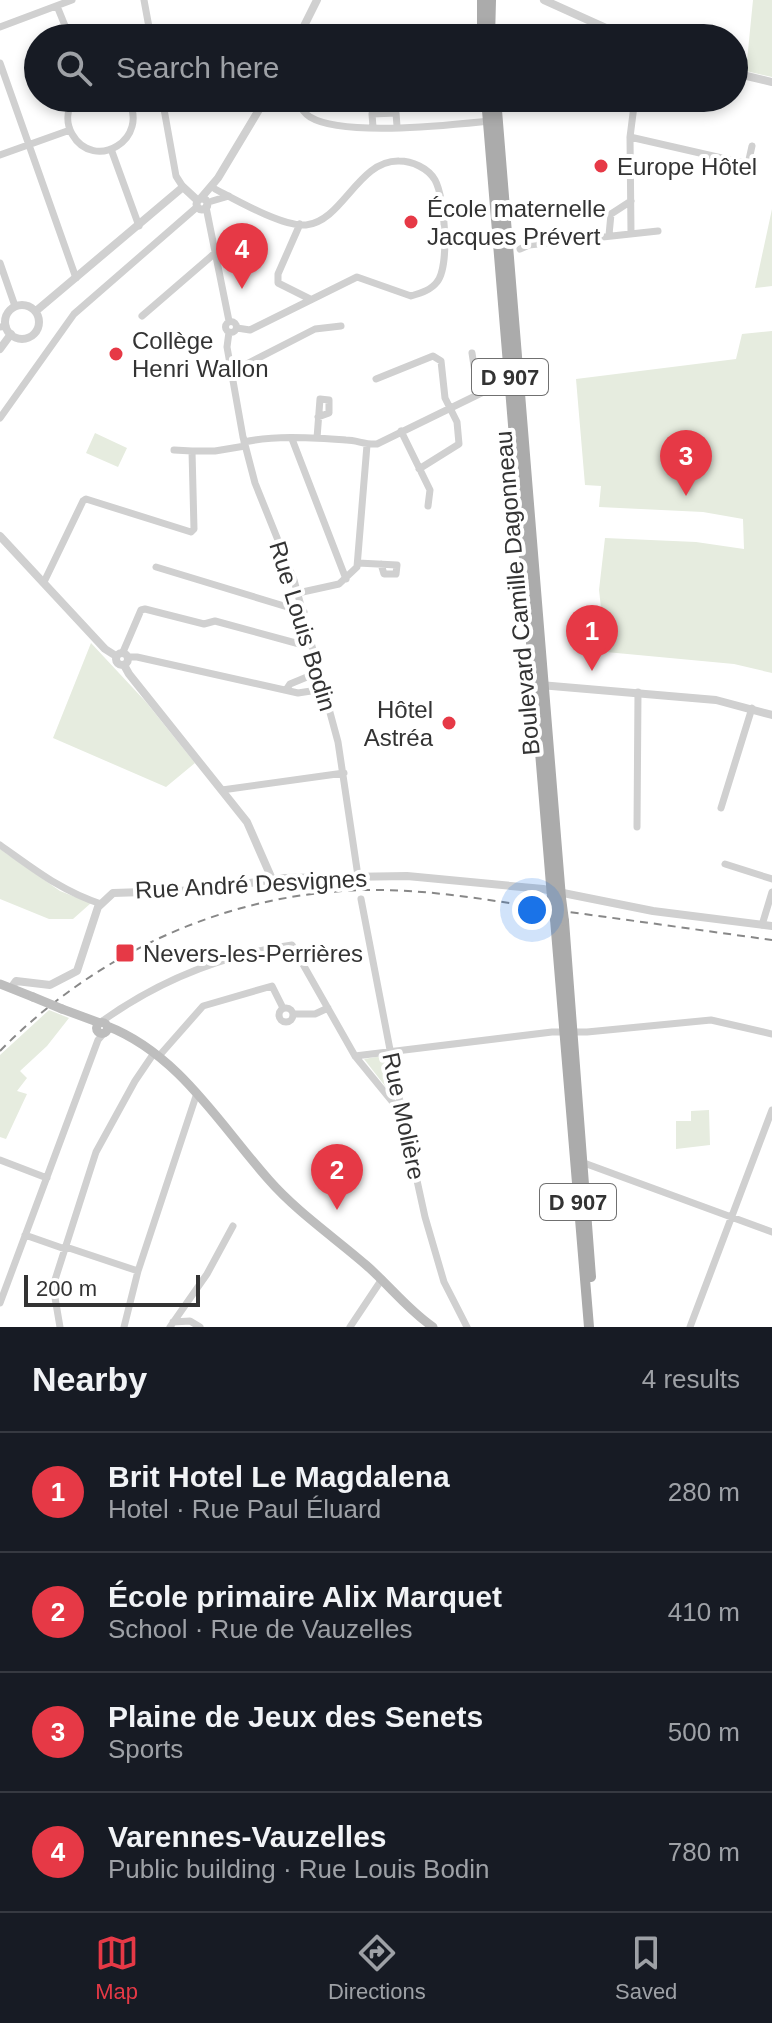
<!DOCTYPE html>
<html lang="en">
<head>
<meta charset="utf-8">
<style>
  body { margin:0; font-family:Arial,sans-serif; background:#242831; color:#f1f3f6 }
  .scale { position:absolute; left:24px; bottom:20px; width:176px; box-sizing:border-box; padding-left:8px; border:4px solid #333; border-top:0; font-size:22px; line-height:28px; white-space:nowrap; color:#333; -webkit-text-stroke:6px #fff; paint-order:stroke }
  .you { position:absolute; left:532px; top:910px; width:28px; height:28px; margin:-20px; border:6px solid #fff; border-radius:50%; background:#1a73e8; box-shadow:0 0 0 12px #1a73e833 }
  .badge { display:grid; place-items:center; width:52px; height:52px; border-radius:50%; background:#e63946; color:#fff; font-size:26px; font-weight:700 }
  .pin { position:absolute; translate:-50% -66px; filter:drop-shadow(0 2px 4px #0008) }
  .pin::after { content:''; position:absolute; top:42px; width:28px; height:24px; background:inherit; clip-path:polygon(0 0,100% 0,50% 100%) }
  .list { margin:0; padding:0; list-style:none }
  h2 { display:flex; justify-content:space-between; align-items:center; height:104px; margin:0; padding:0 32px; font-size:34px }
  h2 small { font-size:26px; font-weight:400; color:#9ea1a6 }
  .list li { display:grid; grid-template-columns:52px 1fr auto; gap:24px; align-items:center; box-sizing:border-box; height:120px; padding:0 32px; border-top:2px solid #363941 }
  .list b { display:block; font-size:30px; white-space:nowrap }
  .list p { margin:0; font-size:26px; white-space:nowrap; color:#9ea1a6 }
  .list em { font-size:26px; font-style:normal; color:#9ea1a6 }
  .icon { flex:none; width:44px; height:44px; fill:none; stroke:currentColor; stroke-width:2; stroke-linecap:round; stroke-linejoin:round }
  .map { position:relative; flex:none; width:772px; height:1327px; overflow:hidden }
  .search { position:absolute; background:#171b24; box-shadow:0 4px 12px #0003; left:24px; right:24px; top:24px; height:88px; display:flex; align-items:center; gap:20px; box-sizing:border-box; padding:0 28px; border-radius:44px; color:#9ea1a6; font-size:30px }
  .sheet { height:584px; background:#171b24 }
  nav { display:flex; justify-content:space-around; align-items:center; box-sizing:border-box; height:112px; border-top:2px solid #363941; background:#171b24; font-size:22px; color:#9ea1a6 }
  nav a { display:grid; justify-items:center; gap:4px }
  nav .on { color:#e63946 }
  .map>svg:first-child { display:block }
  .green { fill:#e6ecdf }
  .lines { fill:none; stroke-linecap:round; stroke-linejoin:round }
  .minor { stroke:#d0d0d0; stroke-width:7 }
  .tertiary { stroke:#d0d0d0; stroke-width:8 }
  .secondary { stroke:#bdbdbd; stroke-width:9 }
  .primary { stroke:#ababab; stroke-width:10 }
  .rail { stroke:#888; stroke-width:2; stroke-dasharray:8 6; stroke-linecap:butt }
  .secondary-bridge { stroke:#bdbdbd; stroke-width:9 }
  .primary-bridge { stroke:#ababab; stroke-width:10 }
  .poi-dot { fill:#e63946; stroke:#fff; stroke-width:3 }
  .labels { text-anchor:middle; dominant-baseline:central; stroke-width:8; stroke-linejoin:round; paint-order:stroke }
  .shield { fill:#fff; stroke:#707070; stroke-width:2 }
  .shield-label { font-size:22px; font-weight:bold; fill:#333 }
  .poi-label { font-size:24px; fill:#333; stroke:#fff; text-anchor:start }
  .street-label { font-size:24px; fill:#333; stroke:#fff }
</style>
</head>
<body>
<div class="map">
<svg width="772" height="1327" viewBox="0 0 772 1327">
  <rect width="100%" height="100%" fill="#fff"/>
  <path class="green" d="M 753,0 L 772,0 L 772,77 L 746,71 Z
    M 772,209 L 772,286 L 755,288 Z
    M 772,331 L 772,673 L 734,664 L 606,652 L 599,590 L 605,538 L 696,542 L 744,549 L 743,519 L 703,512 L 599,507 L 601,486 L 585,485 L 576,379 L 736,359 L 742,334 Z
    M 95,433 L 127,448 L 118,467 L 86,453 Z
    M 91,643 L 146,702 L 195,763 L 166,787 L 53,738 Z
    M 0,849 L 60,891 L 91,903 L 73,919 L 49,919 L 0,899 Z
    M 49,1010 L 69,1018 L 47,1046 L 20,1071 L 27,1078 L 17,1091 L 27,1094 L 6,1139 L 0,1137 L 0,1055 Z
    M 382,1056 L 388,1059 L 393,1086 L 390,1089 L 385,1086 L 364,1059 Z
    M 709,1110 L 710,1145 L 676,1149 L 676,1121 L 691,1121 L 691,1111 Z"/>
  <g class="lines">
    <path class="minor" d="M 144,0 L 151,38
      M 57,6 L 70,38
      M 0,27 L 72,0
      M 339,38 L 371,33 L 483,33
      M 0,63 L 76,278
      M 74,98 C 67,110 65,121 72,134 C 94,173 152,139 127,98
      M 162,98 L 176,176 L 183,187
      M 295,98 C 299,105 303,113 310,117 C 343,137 449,125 489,121
      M 132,106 L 157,98
      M 373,127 L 372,114 L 396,113 L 397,126
      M 630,137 L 748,164 L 752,146
      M 111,149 L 139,226
      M 0,155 L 70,130
      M 215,189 C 236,200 283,227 306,225 C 343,221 358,160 399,161 C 412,161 428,168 435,180 C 445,198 450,266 437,282 C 431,290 421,293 411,296 L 357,277 L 256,327 L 250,330 L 237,328
      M 212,201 L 229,196
      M 206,207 L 229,321
      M 300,224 L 278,274 L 278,283 L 310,299
      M 631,233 L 630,137 L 635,98
      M 609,235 L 611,214 L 631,201
      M 520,249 L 529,245 L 658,231
      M 0,263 L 15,306
      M 142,316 L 215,253
      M225.5 327a5.5 5.5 0 1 1 11 0a5.5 5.5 0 1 1-11 0Z
      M 0,327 L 6,326
      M 229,332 L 227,347 L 243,437 L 255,483 L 294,580 L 338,742 L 358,876
      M 472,353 L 478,392
      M 231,372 L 315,329 L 341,326
      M 376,379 L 433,356 L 441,361 L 445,398 L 457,422 L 459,444 L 419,469
      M 0,418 L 74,314 L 197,207
      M 401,431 L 430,490 L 428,506
      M 317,438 L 320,399 L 329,400 L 329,413 L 318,417
      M 292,439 L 346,579
      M 244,442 C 276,435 313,438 346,440 C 357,440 365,445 377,444 L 510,379
      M 174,450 L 192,451
      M 358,563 L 397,565 L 396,574 L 384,574 L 381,564
      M 156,567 L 304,612
      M 44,582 L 83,501 L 86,499 L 191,532 L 194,529 L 192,451 L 215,451 L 245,446
      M 298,593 L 339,584 L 357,567 L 367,445
      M 123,652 L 141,610 L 145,609 L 204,624 L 215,621 L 303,645 L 311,644
      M 128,657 L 137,657 L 298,693 L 324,689
      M 286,690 L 290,684 L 319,672
      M 222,790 L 344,773
      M 721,808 L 752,708
      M 637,827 L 638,692
      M 0,845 C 34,869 61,891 101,904
      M 725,864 L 772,879
      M 361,899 L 402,1112 L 425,1217 L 444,1282 L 467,1327
      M 762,925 L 772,892
      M279 1015a7 7 0 1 1 14 0a7 7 0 1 1-14 0Z
      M 293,1014 L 315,1014 L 328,1008
      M 101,1022 C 158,981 222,955 292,945 L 355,1056 L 400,1111
      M 159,1056 L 203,1006 L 272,986 L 283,1008
      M 355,1056 L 552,1032 L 587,1032 L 711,1020 L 772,1034
      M 0,1160 L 47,1178
      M 584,1163 L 772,1232
      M 25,1235 L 65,1249
      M 66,1247 L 138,1271
      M 0,1303 L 98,1040 L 104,1033
      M 173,1322 L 190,1321 L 200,1327
      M 60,1327 L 53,1286 L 96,1152 L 135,1081 L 154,1053
      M 124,1327 L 138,1271 L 197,1093
      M 170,1327 L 207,1274 L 233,1226
      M 350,1327 L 382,1279
      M 690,1327 L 772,1110"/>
    <path class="tertiary" d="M 544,0 L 628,38
      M 298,38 L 317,0
      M 734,73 L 772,82
      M 201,198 L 218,178 L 266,98
      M196.5 204a5.5 5.5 0 1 1 11 0a5.5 5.5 0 1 1-11 0Z
      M5 322a17 17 0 1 1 34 0a17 17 0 1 1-34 0Z
      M 36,311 L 183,187 L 197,200
      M 0,349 L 11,334
      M 0,536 L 105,649 L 116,656
      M116 659a6 6 0 1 1 12 0a6 6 0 1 1-12 0Z
      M 124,665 L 129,674 L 247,822 L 272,879
      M 540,685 L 716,700 L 772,715
      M 11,988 L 16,981 L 50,985 L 77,971 L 98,907 L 113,893 L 204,890 L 283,878 L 407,876 L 543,889 L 653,911 L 772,926"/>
    <path class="secondary" d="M 0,984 L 33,997
      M 62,1009 L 100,1023
      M96.5 1028a5.5 5.5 0 1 1 11 0a5.5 5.5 0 1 1-11 0Z
      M 107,1026 C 179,1054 220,1125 269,1180 C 296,1211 335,1238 366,1265 C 389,1285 408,1310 433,1327"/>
    <path class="primary" d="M 482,38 L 482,0
      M 490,38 L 491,0
      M 486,98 L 552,897
      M 496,98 L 561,898
      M 555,919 L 589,1327
      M 564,921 L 591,1277"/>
    <path class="rail" d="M 0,1051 C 97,952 229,892 368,890 C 431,889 494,901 555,910 C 628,920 700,930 772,940"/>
    <path class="secondary-bridge" d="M 33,997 L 62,1009"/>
    <path class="primary-bridge" d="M 552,897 L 555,919
      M 561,898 L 564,921"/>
  </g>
  <g class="poi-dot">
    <circle cx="601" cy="166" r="8"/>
    <circle cx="411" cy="222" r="8"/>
    <circle cx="116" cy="354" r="8"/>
    <circle cx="449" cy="723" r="8"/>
    <rect x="115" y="943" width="20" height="20" rx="4"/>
  </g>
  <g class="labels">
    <g class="shield">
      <rect x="472" y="359" width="76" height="36" rx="6"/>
      <rect x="540" y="1184" width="76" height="36" rx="6"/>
    </g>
    <g class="shield-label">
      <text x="510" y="377">D 907</text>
      <text x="578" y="1202">D 907</text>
    </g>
    <g class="poi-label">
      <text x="617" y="166">Europe Hôtel</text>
      <text x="427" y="208">École maternelle<tspan x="427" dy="28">Jacques Prévert</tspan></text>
      <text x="132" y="340">Collège<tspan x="132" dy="28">Henri Wallon</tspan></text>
      <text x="433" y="709" text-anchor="end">Hôtel<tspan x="433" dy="28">Astréa</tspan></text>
      <text x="143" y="953">Nevers-les-Perrières</text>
    </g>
    <g class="street-label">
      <text transform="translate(517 593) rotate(-95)">Boulevard Camille Dagonneau</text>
      <text transform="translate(303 626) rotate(73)">Rue Louis Bodin</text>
      <text transform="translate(251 884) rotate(-3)">Rue André Desvignes</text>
      <text transform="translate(404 1116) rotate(78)">Rue Molière</text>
    </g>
  </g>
</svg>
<div class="scale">200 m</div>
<div class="you"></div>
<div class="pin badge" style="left:592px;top:671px">1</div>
<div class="pin badge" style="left:337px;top:1210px">2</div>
<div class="pin badge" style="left:686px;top:496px">3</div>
<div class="pin badge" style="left:242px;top:289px">4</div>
<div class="search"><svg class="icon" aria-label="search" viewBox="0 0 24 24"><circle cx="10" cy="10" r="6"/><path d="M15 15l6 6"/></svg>Search here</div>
</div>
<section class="sheet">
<h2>Nearby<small>4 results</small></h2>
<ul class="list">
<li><span class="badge">1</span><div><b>Brit Hotel Le Magdalena</b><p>Hotel · Rue Paul Éluard</p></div><em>280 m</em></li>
<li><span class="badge">2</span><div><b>École primaire Alix Marquet</b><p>School · Rue de Vauzelles</p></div><em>410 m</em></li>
<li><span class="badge">3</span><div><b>Plaine de Jeux des Senets</b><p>Sports</p></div><em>500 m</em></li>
<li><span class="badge">4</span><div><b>Varennes-Vauzelles</b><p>Public building · Rue Louis Bodin</p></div><em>780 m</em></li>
</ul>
</section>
<nav>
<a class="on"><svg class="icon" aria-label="map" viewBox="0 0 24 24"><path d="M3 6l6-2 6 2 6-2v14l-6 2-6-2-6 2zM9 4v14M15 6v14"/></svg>Map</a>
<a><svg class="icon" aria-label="directions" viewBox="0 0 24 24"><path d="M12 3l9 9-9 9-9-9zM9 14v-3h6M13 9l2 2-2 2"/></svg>Directions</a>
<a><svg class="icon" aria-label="saved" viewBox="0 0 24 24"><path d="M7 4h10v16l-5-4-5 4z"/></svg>Saved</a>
</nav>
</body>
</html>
